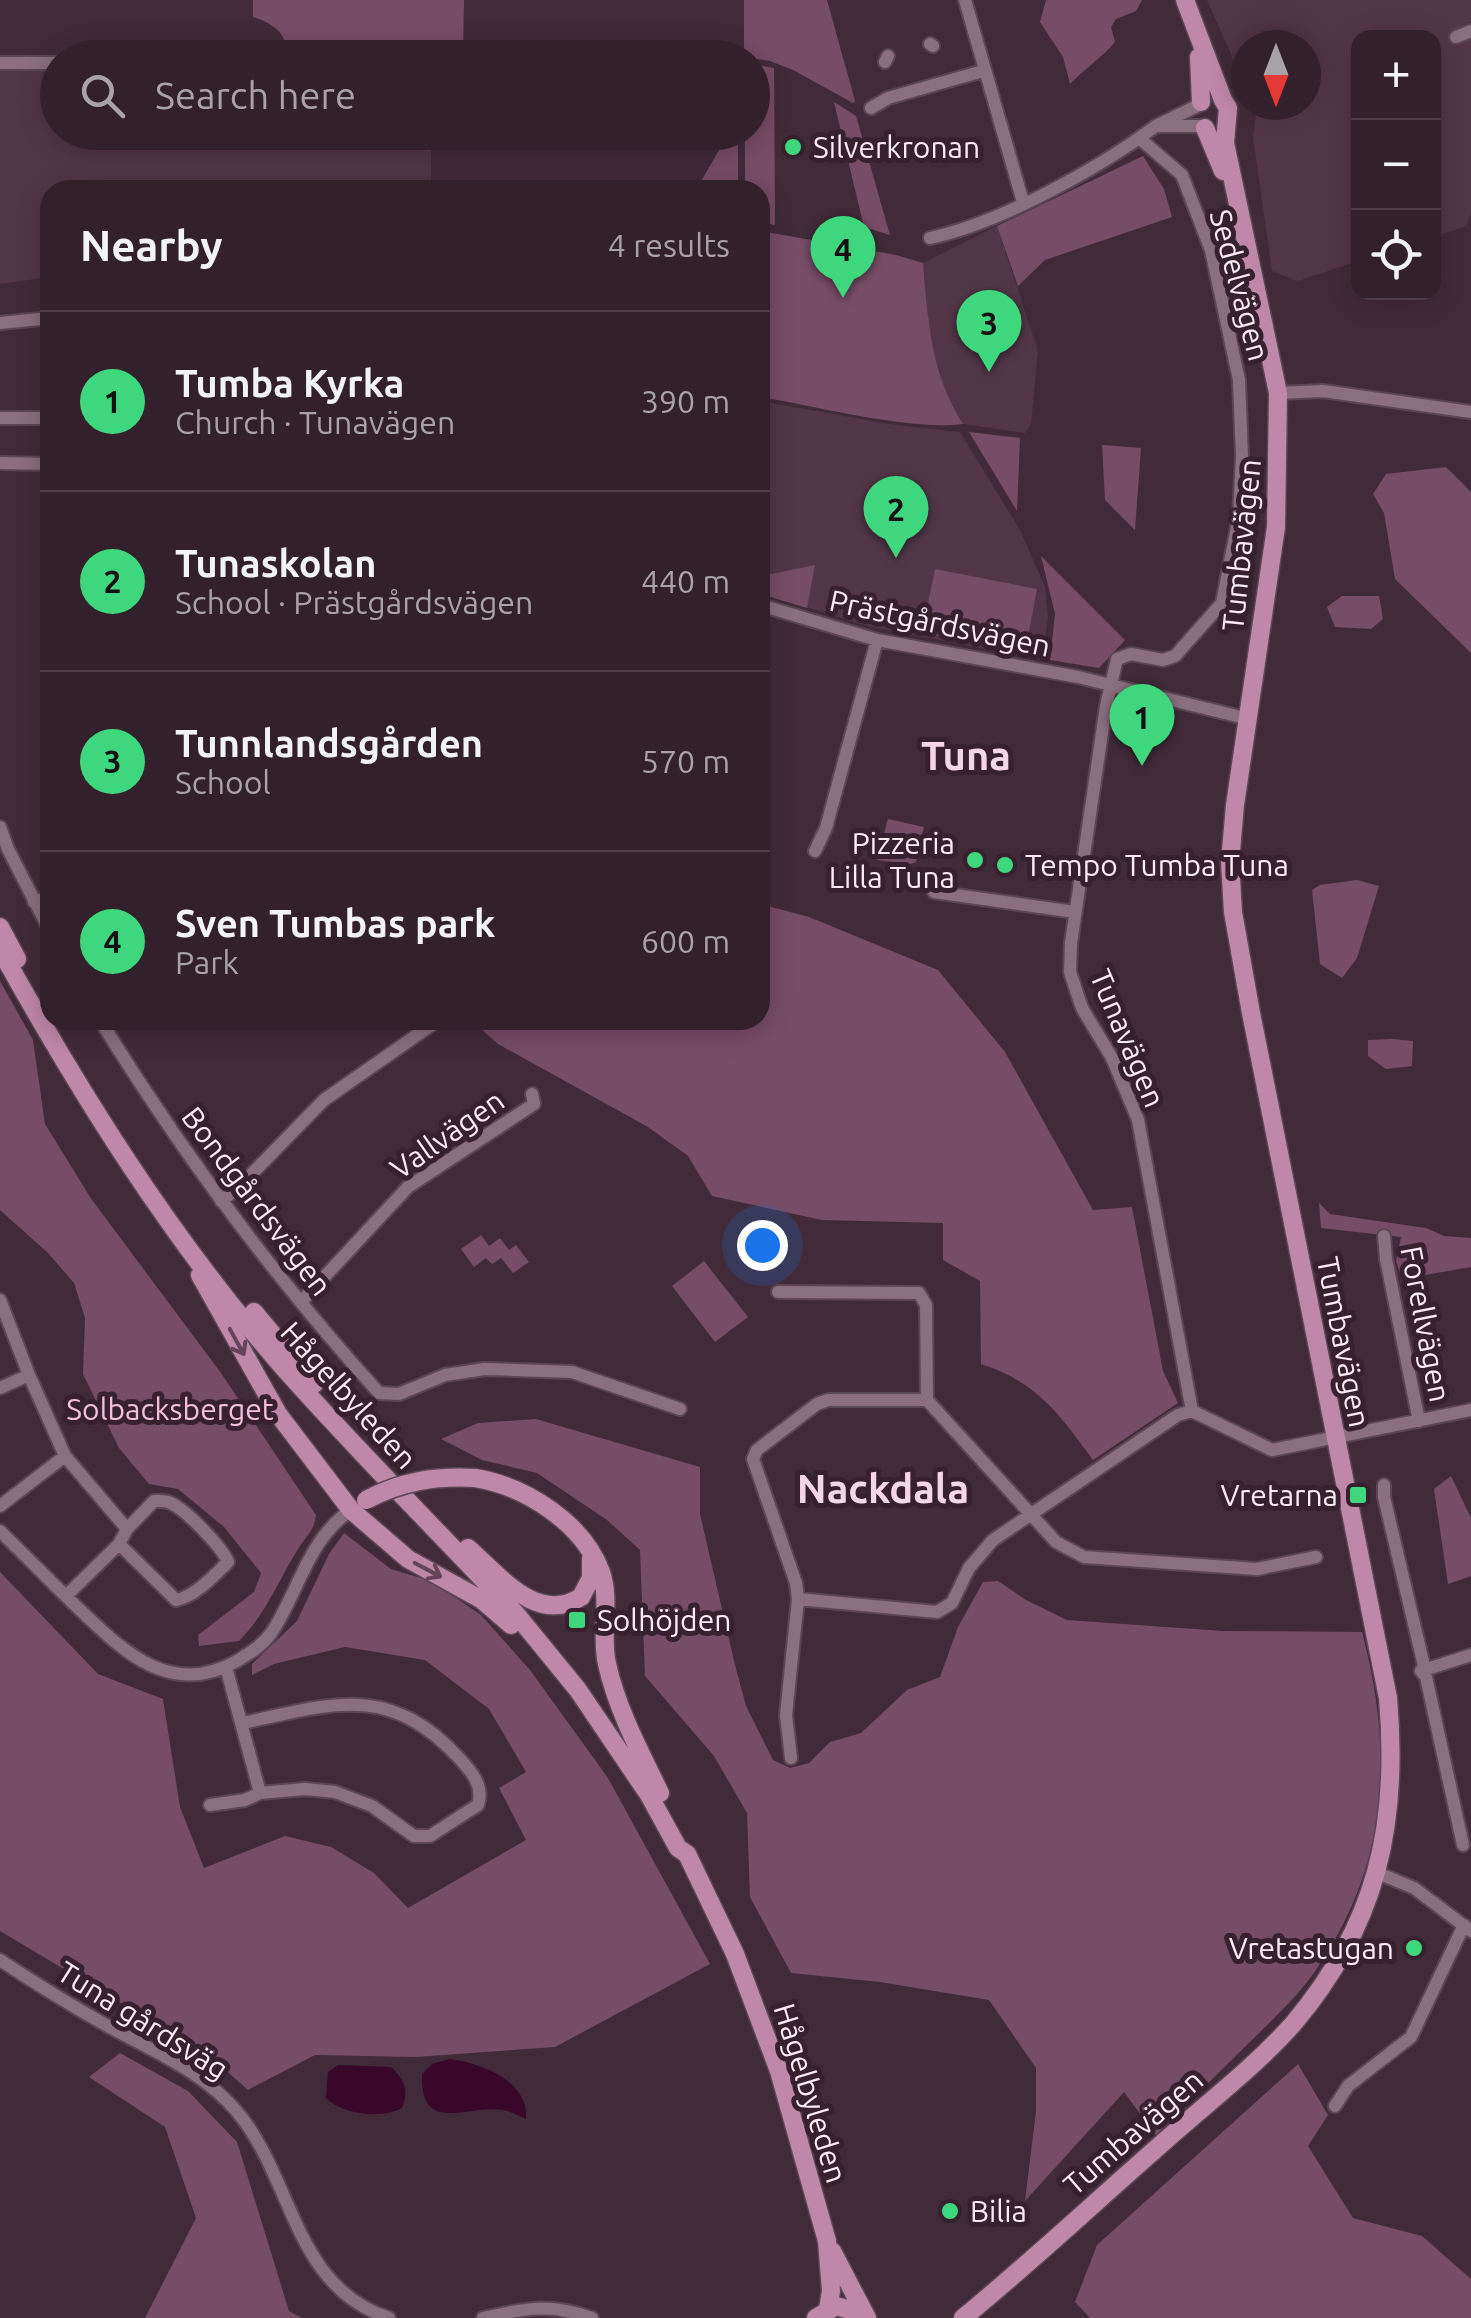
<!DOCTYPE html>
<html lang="en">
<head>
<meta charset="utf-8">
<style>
  body { margin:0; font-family:Ubuntu,sans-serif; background:#3a2833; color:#f1f3f6 }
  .controls { position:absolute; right:30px; top:30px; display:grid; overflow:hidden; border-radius:20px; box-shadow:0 5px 25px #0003 }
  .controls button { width:90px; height:90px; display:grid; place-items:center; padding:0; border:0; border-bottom:2px solid #4d3e47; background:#32202b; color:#f1f3f6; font:50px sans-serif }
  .compass { position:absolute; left:1231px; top:30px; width:90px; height:90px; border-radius:50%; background:#32202b; box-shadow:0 5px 25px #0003; rotate:180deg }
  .you { position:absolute; left:762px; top:1245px; width:35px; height:35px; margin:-25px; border:8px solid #fff; border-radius:50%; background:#1a73e8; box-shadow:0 0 0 15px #1a73e833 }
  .badge { display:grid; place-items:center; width:65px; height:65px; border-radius:50%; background:#3ed77d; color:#111; font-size:32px; font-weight:700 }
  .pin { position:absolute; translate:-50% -82px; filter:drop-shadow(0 2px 5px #0008) }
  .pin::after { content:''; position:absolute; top:52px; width:35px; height:30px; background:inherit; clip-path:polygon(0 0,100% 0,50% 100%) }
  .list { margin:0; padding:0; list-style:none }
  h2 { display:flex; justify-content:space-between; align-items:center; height:130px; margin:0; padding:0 40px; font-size:42px }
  h2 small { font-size:32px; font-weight:400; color:#a8a3a9 }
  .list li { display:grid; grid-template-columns:65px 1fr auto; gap:30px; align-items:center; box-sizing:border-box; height:180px; padding:0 40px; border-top:2px solid #4d3e47 }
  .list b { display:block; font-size:38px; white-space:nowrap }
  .list p { margin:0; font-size:32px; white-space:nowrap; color:#a8a3a9 }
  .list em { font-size:32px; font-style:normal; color:#a8a3a9 }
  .icon { flex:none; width:55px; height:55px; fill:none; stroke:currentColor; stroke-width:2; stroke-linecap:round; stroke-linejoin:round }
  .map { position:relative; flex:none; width:1471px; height:2318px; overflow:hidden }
  .search { position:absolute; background:#32202b; box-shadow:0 5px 25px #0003; left:40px; top:40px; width:730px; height:110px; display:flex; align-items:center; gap:25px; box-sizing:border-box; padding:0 35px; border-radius:55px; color:#a8a3a9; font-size:38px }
  .panel { position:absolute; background:#32202b; box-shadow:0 5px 25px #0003; left:40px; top:180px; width:730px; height:850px; border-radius:30px }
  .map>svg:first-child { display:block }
  .built { fill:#523647 }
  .green { fill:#774c66 }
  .water { fill:#39072a }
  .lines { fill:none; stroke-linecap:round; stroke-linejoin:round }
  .minor-casing { stroke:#5b4753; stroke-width:16 }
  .major-casing { stroke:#5b4753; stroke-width:21 }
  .minor { stroke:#8a6f7e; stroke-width:12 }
  .major { stroke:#bf87a8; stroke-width:18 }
  .major-bridge-casing { stroke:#5b4753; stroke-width:21; stroke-linecap:butt }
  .major-bridge { stroke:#bf87a8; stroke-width:18 }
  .oneway { stroke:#674559 }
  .poi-dot { fill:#3ed77d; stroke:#37212e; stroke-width:4 }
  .labels { text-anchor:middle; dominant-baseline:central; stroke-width:10; stroke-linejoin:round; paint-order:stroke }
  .poi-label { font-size:30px; fill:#fcecf5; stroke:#37212e; text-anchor:start }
  .street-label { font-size:30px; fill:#fcecf5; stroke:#37212e }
  .park-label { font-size:30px; fill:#f5c0de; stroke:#37212e }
  .district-label { font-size:40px; font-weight:bold; fill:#f5d6e7; stroke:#37212e }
</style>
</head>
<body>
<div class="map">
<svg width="1471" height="2318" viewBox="0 0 1471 2318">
  <rect width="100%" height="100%" fill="#422b39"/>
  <path class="built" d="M 1207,0 L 1471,0 L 1471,22 L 1467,24 L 1471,36 L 1471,213 L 1466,226 L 1434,237 L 1434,38 L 1358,38 L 1358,261 L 1297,281 L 1272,271 L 1253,137 L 1257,105 L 1306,105 L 1306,45 L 1246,45 L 1246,81 L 1243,81 Z
    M 57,70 L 58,132 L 431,133 L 431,190 L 50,190 L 50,277 L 0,284 L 0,71 Z
    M 997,226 L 1038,351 L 1031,424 L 1025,433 L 963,424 L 946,398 L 929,333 L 923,263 Z
    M 760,401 L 888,424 L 960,432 L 1020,530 L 1045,587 L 1048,618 L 1042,660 L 868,626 L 760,593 Z"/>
  <path class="green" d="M 253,0 L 464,0 L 463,56 L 286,57 C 288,33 274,24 253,17 Z
    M 744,0 L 827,0 L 855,101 L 853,103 L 793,70 L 770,61 L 744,57 Z
    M 1046,0 L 1142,0 L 1136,11 L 1116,19 L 1111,27 L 1115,42 C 1102,58 1085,68 1070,84 L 1063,57 L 1040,22 Z
    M 753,64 L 774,68 L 775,225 L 760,222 L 760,190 L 745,190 L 745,133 L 752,132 Z
    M 834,102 L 856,116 L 890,235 L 864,227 Z
    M 729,133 L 738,133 L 738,190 L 696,190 Z
    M 1143,156 L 1164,189 L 1172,217 L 1045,260 L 1018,286 L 997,226 Z
    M 760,231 L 896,255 L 923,263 C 928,321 931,374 963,424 C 910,431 815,406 760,397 Z
    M 969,432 L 1020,438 L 1017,511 Z
    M 1102,445 L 1141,448 L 1135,530 L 1105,500 Z
    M 1446,467 L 1471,492 L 1471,653 L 1395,579 L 1384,513 L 1373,494 L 1386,474 Z
    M 1041,556 L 1125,640 L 1099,668 L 1050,660 L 1055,614 Z
    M 815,565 L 807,608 L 760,594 L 762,576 Z
    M 935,569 L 1037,589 L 1025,653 L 922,633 Z
    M 1342,596 L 1379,596 L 1383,619 L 1371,629 L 1335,627 L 1327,607 Z
    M 888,819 L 924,827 L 916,862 L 910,864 L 877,860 Z
    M 1357,880 L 1379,886 L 1357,958 L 1342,978 L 1320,964 L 1312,890 L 1320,885 Z
    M 760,904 L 809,917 L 938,970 L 1005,1052 L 1093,1210 L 1132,1207 L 1163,1371 L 1178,1403 L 1093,1460 C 1061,1416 1036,1381 981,1364 L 980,1281 L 943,1260 L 943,1223 L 822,1220 L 712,1196 L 688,1156 L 648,1127 L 498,1044 L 471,1020 L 760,1020 Z
    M 0,981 L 33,1040 L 45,1124 L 92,1200 L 221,1373 L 316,1515 C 314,1531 307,1535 298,1549 C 278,1581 266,1614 239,1641 L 199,1646 L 198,1635 L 254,1592 L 261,1573 L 224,1527 L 178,1489 L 149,1484 L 119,1448 L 83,1374 L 85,1318 L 74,1283 L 48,1253 L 0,1210 Z
    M 1392,1039 L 1413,1041 L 1412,1066 L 1386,1069 L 1368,1056 L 1368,1040 Z
    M 1319,1203 L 1330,1214 L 1426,1228 L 1444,1236 L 1471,1238 L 1471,1267 L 1402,1279 L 1396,1261 L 1401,1237 L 1321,1228 Z
    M 481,1235 L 489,1246 L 500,1238 L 509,1250 L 516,1245 L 529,1262 L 513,1273 L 501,1258 L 492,1264 L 486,1258 L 474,1267 L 461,1249 Z
    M 704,1261 L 748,1317 L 715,1342 L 672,1286 Z
    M 536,1419 L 700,1467 L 700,1514 L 734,1661 L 746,1706 L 773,1760 L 790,1768 L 809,1763 L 830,1742 L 861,1733 L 907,1690 L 940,1677 L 958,1627 L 983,1582 L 998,1581 L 1026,1600 L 1067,1620 L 1223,1631 L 1362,1632 C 1394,1755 1389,1863 1316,1970 C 1299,1995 1275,2017 1254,2038 C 1221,2070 1188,2103 1156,2135 L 1124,2092 L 1025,2201 L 1036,2111 L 1036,2068 L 989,2000 L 880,1982 L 791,1973 L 750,1897 L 747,1813 L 714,1756 L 645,1676 L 640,1550 L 607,1520 L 537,1473 L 482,1460 L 441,1439 L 478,1423 Z
    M 1451,1476 L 1471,1518 L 1471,1576 L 1448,1584 L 1434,1489 Z
    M 344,1533 L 391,1569 L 431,1581 L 481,1615 L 530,1670 L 608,1778 L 710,1964 L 555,2047 L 415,2057 L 315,2055 L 248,2090 L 210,2056 L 0,1931 L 0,1572 L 98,1674 L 163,1699 L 180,1807 L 204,1868 L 285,1836 L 331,1847 L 374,1873 L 408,1908 L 526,1840 L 499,1788 L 526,1772 L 489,1709 L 425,1660 L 345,1647 L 274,1664 L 252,1675 L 252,1664 L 297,1621 L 329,1554 Z
    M 120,2053 L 188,2091 L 237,2142 L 289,2311 L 302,2318 L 145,2318 L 196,2218 L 165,2127 L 89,2077 Z
    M 1298,2064 L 1328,2115 L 1308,2146 L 1353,2218 L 1422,2236 L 1471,2279 L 1471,2318 L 1090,2318 L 1075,2302 L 1097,2245 Z"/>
  <path class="water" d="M 450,2059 C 480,2063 529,2080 526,2119 C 519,2116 510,2111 503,2110 C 468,2104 420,2136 422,2074 L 432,2064 Z
    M 338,2065 L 391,2067 C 405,2080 409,2090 402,2108 C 381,2119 343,2115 326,2098 L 328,2072 Z"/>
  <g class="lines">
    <g class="minor-casing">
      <path id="minor" d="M 965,0 L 1023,202
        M 1456,37 L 1471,31
        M 930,44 L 933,46
        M 885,62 L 888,56
        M 0,63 L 58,63
        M 1199,105 L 1156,126 L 1202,126
        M 871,108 L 888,98 L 983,71
        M 1139,138 L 1182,175 L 1211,250 L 1239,380 L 1242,456 L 1239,517 L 1222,603 L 1175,656 L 1163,660 L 1131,654 L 1117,659 L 1106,706 L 1071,943 L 1070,972 L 1082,1008 L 1112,1058 L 1138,1120 L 1192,1411
        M 930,238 C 1000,223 1098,169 1156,126
        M 0,323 L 50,318
        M 1278,393 L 1323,391 L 1471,412
        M 0,418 L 50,418
        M 0,463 L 50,464
        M 760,605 L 877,640 L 1078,677 L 1249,719
        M 0,827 L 8,849 L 50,931
        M 815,851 L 826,828 L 877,640
        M 934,892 L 1075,912
        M 34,902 L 50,896
        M 100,1020 C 182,1153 274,1277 379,1393 L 399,1394 L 445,1375 L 485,1369 L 572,1372 L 680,1409
        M 221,1201 L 237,1189 L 324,1100 L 437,1021
        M 1384,1236 L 1386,1259 L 1419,1421
        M 778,1292 L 919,1293 L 926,1305 L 927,1400
        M 0,1300 L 29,1375 L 0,1388
        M 301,1302 L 408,1187 L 534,1104 L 532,1094
        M 29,1375 L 65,1456 L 127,1529
        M 1384,1485 L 1384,1497 L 1424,1666 L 1421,1671 L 1426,1677 L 1463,1845
        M 0,1506 L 65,1456
        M 0,1531 C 26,1556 51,1582 77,1607 C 122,1650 170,1699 237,1661 C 250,1653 263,1645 272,1632 C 299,1591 308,1539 351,1510
        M 66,1596 L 119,1544 L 176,1600 C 194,1597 214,1576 228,1562 C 222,1547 186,1510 171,1503 C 165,1500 160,1501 154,1501 L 127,1529 L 119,1544
        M 798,1599 L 937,1612 L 952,1603 L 969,1568 L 993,1540 L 1178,1415 L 1192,1411 L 1272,1450 L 1471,1410
        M 226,1667 L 260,1793
        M 1421,1671 L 1471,1655
        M 791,1758 L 786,1715 L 798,1599 L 796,1583 L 753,1459 L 757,1450 L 817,1404 L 828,1400 L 927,1400 L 1056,1542 L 1084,1557 L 1257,1569 L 1316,1557
        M 210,1805 L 245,1800 L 260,1793 L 305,1789 L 335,1792 L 372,1806 L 414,1836 L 430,1836 L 478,1805 C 484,1786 472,1772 459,1758 C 389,1682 331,1704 243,1723
        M 1378,1873 L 1414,1888 L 1471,1931
        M 0,1960 C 32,1981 65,2002 99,2021 C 147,2049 202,2069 239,2114 C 294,2182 294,2287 389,2318
        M 1335,2106 L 1348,2086 L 1411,2037 L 1464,1925
        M 483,2318 C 526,2308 549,2303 592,2318"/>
    </g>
    <g class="major-casing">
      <path id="major" d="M 1199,57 L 1201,102
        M 1205,128 L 1223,171
        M 0,927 L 17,959
        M 0,949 C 80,1093 168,1234 276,1359 C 353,1447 436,1529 516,1614 L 578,1690 L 649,1795 L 678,1848 L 687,1854 L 735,1954 L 779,2071 L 827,2241 L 831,2291 L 828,2309
        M 200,1275 L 278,1414 L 351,1510 L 408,1559 L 482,1600 L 511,1625
        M 254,1312 L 314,1384
        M 475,1478 C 525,1486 583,1523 601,1572 C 611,1601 600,1634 607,1664 C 617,1709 640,1752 660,1793
        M 468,1548 C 500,1576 537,1625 581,1597 L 591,1578 L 591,1559
        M 832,2251 L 867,2318
        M 816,2318 L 836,2306 L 865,2314
        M 963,2318 C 1030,2263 1093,2204 1158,2147 C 1202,2107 1253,2069 1293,2024 C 1377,1925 1399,1825 1388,1698 L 1251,1013 L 1233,912 L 1230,862 L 1235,805 L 1276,527 L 1278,393 L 1225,143 L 1228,108 L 1223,100 L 1185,0"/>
    </g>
    <use href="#minor" class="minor"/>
    <use href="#major" class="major"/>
    <g class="major-bridge-casing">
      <path id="major-bridge" d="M 366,1500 C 402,1481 435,1476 475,1478"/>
    </g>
    <use href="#major-bridge" class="major-bridge"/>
  </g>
  <defs><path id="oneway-shaft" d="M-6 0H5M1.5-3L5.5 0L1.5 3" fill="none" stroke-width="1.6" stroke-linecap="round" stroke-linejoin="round" transform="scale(2.5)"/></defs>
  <g class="oneway">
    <use href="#oneway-shaft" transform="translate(237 1342) rotate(61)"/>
    <use href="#oneway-shaft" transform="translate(428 1570) rotate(28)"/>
  </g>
  <g class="poi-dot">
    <circle cx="793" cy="147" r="10"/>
    <circle cx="975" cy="860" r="10"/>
    <circle cx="1005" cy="865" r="10"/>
    <rect x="1348" y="1485" width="20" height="20" rx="5"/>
    <rect x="567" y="1610" width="20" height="20" rx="5"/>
    <circle cx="1414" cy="1948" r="10"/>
    <circle cx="950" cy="2211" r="10"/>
  </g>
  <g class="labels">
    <g class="poi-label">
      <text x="813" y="147">Silverkronan</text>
      <text x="955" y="843" text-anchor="end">Pizzeria<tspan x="955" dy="34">Lilla Tuna</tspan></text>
      <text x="1025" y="865">Tempo Tumba Tuna</text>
      <text x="1338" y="1495" text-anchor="end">Vretarna</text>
      <text x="597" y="1620">Solhöjden</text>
      <text x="1394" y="1948" text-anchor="end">Vretastugan</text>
      <text x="970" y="2211">Bilia</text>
    </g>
    <g class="street-label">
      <text transform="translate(1240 285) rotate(75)">Sedelvägen</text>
      <text transform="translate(1241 545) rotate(-84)">Tumbavägen</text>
      <text transform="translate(940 623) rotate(12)">Prästgårdsvägen</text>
      <text transform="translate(1128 1038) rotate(67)">Tunavägen</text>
      <text transform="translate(447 1134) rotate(-35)">Vallvägen</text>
      <text transform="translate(257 1201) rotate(53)">Bondgårdsvägen</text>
      <text transform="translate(1426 1324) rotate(79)">Forellvägen</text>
      <text transform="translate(1344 1342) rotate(79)">Tumbavägen</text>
      <text transform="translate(349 1395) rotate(48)">Hågelbyleden</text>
      <text transform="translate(143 2020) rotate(32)">Tuna gårdsväg</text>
      <text transform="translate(811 2093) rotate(73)">Hågelbyleden</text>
      <text transform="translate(1133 2132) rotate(-41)">Tumbavägen</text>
    </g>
    <g class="park-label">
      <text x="170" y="1409">Solbacksberget</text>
    </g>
    <g class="district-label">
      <text x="966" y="755">Tuna</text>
      <text x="883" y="1488">Nackdala</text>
    </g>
  </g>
</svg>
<div class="controls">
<button>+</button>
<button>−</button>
<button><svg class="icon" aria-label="locate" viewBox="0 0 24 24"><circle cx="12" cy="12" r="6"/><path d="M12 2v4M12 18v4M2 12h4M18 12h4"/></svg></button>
</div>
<svg class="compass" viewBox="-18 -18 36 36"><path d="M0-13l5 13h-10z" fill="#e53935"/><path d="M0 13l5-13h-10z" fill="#a8a3a9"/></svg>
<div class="you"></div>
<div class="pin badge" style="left:1142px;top:766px">1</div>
<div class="pin badge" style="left:896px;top:558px">2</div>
<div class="pin badge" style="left:989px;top:372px">3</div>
<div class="pin badge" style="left:843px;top:298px">4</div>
<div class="search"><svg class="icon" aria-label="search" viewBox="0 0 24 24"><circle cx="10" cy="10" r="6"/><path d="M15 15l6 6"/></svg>Search here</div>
<section class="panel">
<h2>Nearby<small>4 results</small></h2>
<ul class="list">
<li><span class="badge">1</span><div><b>Tumba Kyrka</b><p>Church · Tunavägen</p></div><em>390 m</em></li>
<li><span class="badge">2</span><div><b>Tunaskolan</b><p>School · Prästgårdsvägen</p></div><em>440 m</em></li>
<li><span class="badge">3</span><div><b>Tunnlandsgården</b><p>School</p></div><em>570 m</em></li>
<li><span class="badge">4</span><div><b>Sven Tumbas park</b><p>Park</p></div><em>600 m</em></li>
</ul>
</section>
</div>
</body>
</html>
